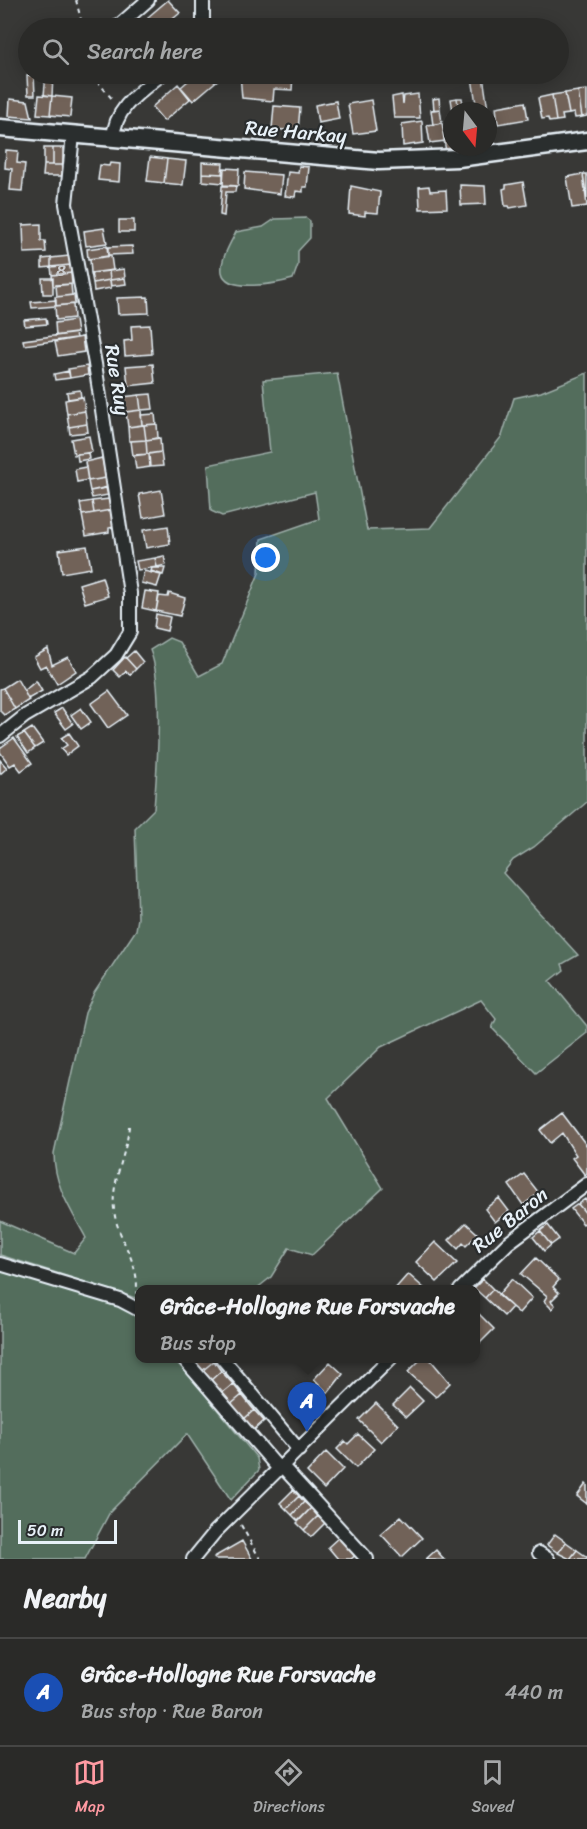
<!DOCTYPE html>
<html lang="en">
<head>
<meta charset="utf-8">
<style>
  body { margin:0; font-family:Sriracha,sans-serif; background:#323230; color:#f1f3f6 }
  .compass { position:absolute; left:443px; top:102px; width:54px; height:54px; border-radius:50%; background:#2a2a28; box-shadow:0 3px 15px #0003; rotate:164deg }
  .scale { position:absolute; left:18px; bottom:15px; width:99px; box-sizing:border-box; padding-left:6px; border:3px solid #e8f1f8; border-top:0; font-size:16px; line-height:21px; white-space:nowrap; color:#e8f1f8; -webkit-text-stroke:4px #2a2d2e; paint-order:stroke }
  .you { position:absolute; left:266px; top:558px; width:21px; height:21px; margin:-15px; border:4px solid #fff; border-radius:50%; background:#1a73e8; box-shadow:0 0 0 9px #1a73e833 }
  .badge { display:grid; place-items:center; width:39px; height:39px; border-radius:50%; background:#ff9aa2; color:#fff; font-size:20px; font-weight:700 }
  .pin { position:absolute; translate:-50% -50px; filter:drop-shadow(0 2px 3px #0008) }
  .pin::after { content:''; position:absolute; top:32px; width:21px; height:18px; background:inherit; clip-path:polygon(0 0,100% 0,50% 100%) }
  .popup { position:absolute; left:135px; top:1285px; width:345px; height:78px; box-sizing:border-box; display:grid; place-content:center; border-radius:12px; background:#2a2a28; filter:drop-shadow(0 2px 4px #0005); font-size:20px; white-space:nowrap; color:#a5a7a8 }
  .popup b { font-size:22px; color:#f1f3f6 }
  .popup::after { content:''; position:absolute; left:50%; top:100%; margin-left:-12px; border:12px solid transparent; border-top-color:#2a2a28 }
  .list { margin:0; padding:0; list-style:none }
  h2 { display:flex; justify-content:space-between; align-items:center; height:78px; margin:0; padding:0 24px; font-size:26px }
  h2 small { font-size:20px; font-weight:400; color:#a5a7a8 }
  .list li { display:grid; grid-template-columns:39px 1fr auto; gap:18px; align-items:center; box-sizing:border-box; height:108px; padding:0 24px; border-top:2px solid #464645 }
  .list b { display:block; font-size:22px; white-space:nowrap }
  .list p { margin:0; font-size:20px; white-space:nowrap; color:#a5a7a8 }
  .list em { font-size:20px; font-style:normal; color:#a5a7a8 }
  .icon { flex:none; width:33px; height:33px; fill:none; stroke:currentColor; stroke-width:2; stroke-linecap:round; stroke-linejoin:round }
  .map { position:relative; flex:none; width:587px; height:1559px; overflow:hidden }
  .search { position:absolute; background:#2a2a28; box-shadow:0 3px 15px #0003; left:18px; right:18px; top:18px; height:66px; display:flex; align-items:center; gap:15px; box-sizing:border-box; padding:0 21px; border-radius:33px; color:#a5a7a8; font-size:22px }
  .sheet { height:186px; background:#2a2a28 }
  nav { display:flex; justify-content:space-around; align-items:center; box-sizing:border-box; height:84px; border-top:2px solid #464645; background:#2a2a28; font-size:16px; color:#a5a7a8 }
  nav a { display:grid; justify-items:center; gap:3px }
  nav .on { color:#ff9aa2 }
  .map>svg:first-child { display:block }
  .green { fill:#536d5c; stroke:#9eafaa; stroke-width:1.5 }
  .building { fill:#716258; stroke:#e8f1f8; stroke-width:1.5 }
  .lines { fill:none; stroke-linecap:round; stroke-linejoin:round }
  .street-casing { stroke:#e8f1f8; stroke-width:16 }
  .secondary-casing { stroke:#e8f1f8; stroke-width:21 }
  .path { stroke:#e8f1f8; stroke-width:2; stroke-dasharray:4.5 4.5; stroke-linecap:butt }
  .street { stroke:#2a2d2e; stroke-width:12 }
  .secondary { stroke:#2a2d2e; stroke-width:16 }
  .labels { text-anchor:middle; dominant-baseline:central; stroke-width:4.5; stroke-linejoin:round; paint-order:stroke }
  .number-label { font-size:16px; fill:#cacdd0 }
  .street-label { font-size:20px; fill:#e8f1f8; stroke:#2a2d2e }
</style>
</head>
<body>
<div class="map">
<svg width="587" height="1559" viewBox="0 0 587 1559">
  <rect width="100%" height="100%" fill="#383836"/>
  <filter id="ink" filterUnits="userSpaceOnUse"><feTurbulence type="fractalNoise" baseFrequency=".0167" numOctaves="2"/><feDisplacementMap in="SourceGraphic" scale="12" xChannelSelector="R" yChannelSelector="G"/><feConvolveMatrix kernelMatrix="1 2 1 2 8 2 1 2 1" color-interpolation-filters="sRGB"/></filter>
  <g filter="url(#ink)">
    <path class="green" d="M 306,218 L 310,221 L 310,238 L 298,251 L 298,265 L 293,279 C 279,283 226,294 222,272 C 220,260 231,242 236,232 L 263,227 L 275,219 Z
      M 337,373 L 367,530 L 430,528 L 502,436 L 514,398 L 541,392 L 587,373 L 587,802 L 534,847 L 513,860 L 503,873 L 578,955 L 562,964 L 564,970 L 550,981 L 587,1026 L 587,1033 L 536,1073 L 492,1028 L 496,1019 L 481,1000 L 381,1047 L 328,1098 L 383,1188 L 312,1255 L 289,1248 L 271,1277 L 256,1289 L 139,1290 L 139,1299 L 0,1255 L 0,1221 L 74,1253 L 86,1238 C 71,1210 54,1186 54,1153 L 85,1013 L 94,993 L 136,930 L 138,918 L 135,828 L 154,809 C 157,769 164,685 150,650 L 169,638 L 179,642 L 199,676 L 222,664 L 259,573 L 261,539 L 319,519 L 315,492 L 222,516 L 211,511 L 208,465 L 270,452 L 263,380 Z
      M 0,1271 L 124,1306 L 139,1316 L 139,1358 L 176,1359 L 257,1458 L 259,1470 L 231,1500 L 187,1434 L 110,1512 L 85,1559 L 0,1559 Z"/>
    <path class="building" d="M 168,0 L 180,13 L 162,28 L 157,28 L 148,17 Z
      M 150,21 L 157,28 L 141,28 Z
      M 196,74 L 216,74 L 220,78 L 193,101 L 181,87 Z
      M 240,74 L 293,75 L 292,90 L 274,89 L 273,101 L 242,98 Z
      M 34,75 L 35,95 L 28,95 L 27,76 Z
      M 46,75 L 53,76 L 52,96 L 44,95 Z
      M 483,76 L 488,110 L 477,111 L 472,77 Z
      M 178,84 L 190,99 L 164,121 L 152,107 Z
      M 587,90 L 587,116 L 582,117 L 578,91 Z
      M 578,91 L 582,117 L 575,118 L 574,113 L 569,114 L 565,93 Z
      M 565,93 L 569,114 L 562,115 L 563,120 L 556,121 L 552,95 Z
      M 418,94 L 420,118 L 394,118 L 392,97 L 402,95 L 403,104 L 404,96 Z
      M 39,95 L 52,96 L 50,115 L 37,114 Z
      M 552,95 L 556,121 L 549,122 L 548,118 L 542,119 L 538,98 Z
      M 52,96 L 72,98 L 70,117 L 50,115 Z
      M 439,98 L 440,109 L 434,110 L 433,99 Z
      M 457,98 L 462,98 L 464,111 L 459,111 Z
      M 457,98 L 459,111 L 453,111 L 451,99 Z
      M 10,99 L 28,101 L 32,118 L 9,116 Z
      M 371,100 L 376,131 L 353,134 L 348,104 Z
      M 336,101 L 339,119 L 318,123 L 315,105 Z
      M 525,102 L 528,119 L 498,124 L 496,107 Z
      M 274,106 L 300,108 L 298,131 L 272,129 Z
      M 440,109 L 442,123 L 433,125 L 431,110 Z
      M 449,116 L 452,116 L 452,132 L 451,132 Z
      M 422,121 L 423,143 L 403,146 L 402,124 Z
      M 442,123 L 445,141 L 430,143 L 427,125 Z
      M 452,132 L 452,147 L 457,147 L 457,151 L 446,152 L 443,133 Z
      M 44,148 L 53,148 L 53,165 L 44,165 Z
      M 53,148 L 63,148 L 63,165 L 53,165 Z
      M 6,150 L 18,151 L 17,163 L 25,164 L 22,191 L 10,190 L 12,169 L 5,168 Z
      M 150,157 L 167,159 L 164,183 L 147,181 Z
      M 167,159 L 186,161 L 183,185 L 164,183 Z
      M 202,162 L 223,163 L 222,174 L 202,173 Z
      M 110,163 L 120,164 L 119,182 L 98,180 L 100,165 L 109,166 Z
      M 44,165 L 63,165 L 63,176 L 43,176 Z
      M 299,166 L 309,167 L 307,187 L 303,187 L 303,192 L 296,191 L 295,197 L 285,196 L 288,172 L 298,173 Z
      M 224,168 L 239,169 L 238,186 L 223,185 Z
      M 245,172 L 282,175 L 280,194 L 244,189 Z
      M 202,173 L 223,174 L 223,183 L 202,181 Z
      M 583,174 L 587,206 L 572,208 L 567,177 Z
      M 583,174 L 587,174 L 587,199 Z
      M 523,182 L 527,205 L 510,208 L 509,206 L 505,206 L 503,189 L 506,188 L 506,185 Z
      M 460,185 L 485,186 L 486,204 L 461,205 Z
      M 222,186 L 236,186 L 235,192 L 226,192 L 224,216 L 220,215 Z
      M 351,186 L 380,192 L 378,213 L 365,212 L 365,216 L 349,214 Z
      M 429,186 L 430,191 L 446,190 L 447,208 L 420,209 L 419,187 Z
      M 119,220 L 134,220 L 134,232 L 119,232 Z
      M 41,224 L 41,241 L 45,241 L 46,252 L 24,253 L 23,225 Z
      M 104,228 L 107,243 L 86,246 L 84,231 Z
      M 107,246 L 108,256 L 88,259 L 87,249 Z
      M 132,246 L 133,254 L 108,255 L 108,247 Z
      M 69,256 L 70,265 L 51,267 L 51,258 Z
      M 111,256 L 113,270 L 91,273 L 90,259 Z
      M 51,258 L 51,267 L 42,268 L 42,259 Z
      M 70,265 L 71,273 L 52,275 L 51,267 Z
      M 124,269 L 125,278 L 110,280 L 109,271 Z
      M 109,271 L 110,280 L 93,283 L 91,273 Z
      M 71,273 L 72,284 L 53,286 L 52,275 Z
      M 42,278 L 53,278 L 53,294 L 43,294 Z
      M 125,278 L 126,284 L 111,286 L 110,280 Z
      M 110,280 L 111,288 L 94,291 L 93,283 Z
      M 71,284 L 72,295 L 57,297 L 56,285 Z
      M 74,295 L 75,304 L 56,306 L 55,297 Z
      M 148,297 L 149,313 L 118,314 L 117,298 Z
      M 56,300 L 56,306 L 32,308 L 31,302 Z
      M 73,304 L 74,318 L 56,320 L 55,306 Z
      M 46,318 L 47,324 L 25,326 L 24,320 Z
      M 75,320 L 77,333 L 56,336 L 55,323 Z
      M 150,325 L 152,354 L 125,356 L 124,341 L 132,340 L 131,326 Z
      M 75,333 L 76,338 L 24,345 L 23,340 Z
      M 82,337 L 84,352 L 58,356 L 55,342 Z
      M 153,364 L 155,383 L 128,386 L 126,366 Z
      M 87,366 L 88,375 L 70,378 L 68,369 Z
      M 69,371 L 70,378 L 55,380 L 54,374 Z
      M 80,390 L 81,397 L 68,399 L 67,392 Z
      M 151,394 L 153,409 L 141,410 L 139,395 Z
      M 139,395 L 141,410 L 125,412 L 123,397 Z
      M 83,397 L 85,411 L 67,414 L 65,400 Z
      M 141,410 L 142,425 L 128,427 L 126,412 Z
      M 85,411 L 87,424 L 69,427 L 67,414 Z
      M 155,414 L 156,424 L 142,425 L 141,415 Z
      M 87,424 L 88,432 L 70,434 L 69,427 Z
      M 157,424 L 158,438 L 146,440 L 144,425 Z
      M 144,425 L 146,440 L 129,441 L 128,427 Z
      M 89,436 L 92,452 L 74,455 L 71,439 Z
      M 160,438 L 161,452 L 147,454 L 146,440 Z
      M 146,440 L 147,454 L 133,456 L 131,441 Z
      M 161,452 L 163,466 L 150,467 L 149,454 Z
      M 88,453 L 89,459 L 78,461 L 77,454 Z
      M 149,454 L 150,467 L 136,469 L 134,455 Z
      M 102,458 L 106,478 L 88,481 L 85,462 Z
      M 86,467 L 88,480 L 77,482 L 75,469 Z
      M 106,478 L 108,487 L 90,491 L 88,481 Z
      M 106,488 L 108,495 L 92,498 L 90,491 Z
      M 161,490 L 165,514 L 143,518 L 139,494 Z
      M 109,499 L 111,510 L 94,513 L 92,501 Z
      M 92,501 L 94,513 L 82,515 L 80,503 Z
      M 111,510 L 114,527 L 109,528 L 109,532 L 86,536 L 82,515 Z
      M 168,526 L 170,544 L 146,548 L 143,530 Z
      M 87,546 L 91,568 L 62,573 L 59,550 Z
      M 164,556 L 166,565 L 157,567 L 155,558 Z
      M 155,558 L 157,567 L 138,570 L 136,561 Z
      M 152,568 L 165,568 L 163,575 L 151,571 Z
      M 144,571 L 161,575 L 157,587 L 141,583 Z
      M 102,577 L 108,596 L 85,603 L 79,584 Z
      M 145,591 L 159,593 L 156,611 L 142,608 Z
      M 169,593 L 185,598 L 180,616 L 156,611 L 159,596 L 168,597 Z
      M 156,614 L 170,617 L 167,631 L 154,628 Z
      M 48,649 L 52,665 L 68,657 L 76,671 L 57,684 L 46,665 L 40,668 L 34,657 Z
      M 134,651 L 143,662 L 136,669 L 126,658 Z
      M 125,657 L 136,669 L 130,675 L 126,671 L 120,677 L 113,670 Z
      M 17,679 L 29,700 L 15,709 L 3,688 Z
      M 36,681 L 42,691 L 28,699 L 24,691 Z
      M 3,688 L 15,709 L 4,715 L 0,711 L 0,689 Z
      M 109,691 L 127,715 L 108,728 L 91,704 Z
      M 62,708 L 73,724 L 66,729 L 54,713 Z
      M 81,708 L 91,722 L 81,729 L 71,715 Z
      M 32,728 L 43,743 L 35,748 L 24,733 Z
      M 24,733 L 35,748 L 28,753 L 17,737 Z
      M 69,733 L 78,746 L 66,755 L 61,749 L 67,745 L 61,738 Z
      M 14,738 L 32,763 L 21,771 L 15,763 L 10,766 L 0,752 L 0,748 Z
      M 0,760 L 7,768 L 0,774 Z
      M 562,1113 L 587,1146 L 587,1173 L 585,1175 L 572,1158 L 576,1155 L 562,1133 L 550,1143 L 540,1130 Z
      M 524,1174 L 539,1193 L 523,1205 L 509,1185 Z
      M 499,1198 L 509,1211 L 495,1222 L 485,1209 Z
      M 585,1199 L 587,1202 L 587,1215 L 578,1204 Z
      M 578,1204 L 587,1215 L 587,1221 L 583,1224 L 571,1209 Z
      M 466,1223 L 478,1234 L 466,1246 L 463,1243 L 458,1249 L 449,1240 Z
      M 548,1225 L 559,1239 L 551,1245 L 540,1231 Z
      M 540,1231 L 551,1245 L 544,1251 L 533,1237 Z
      M 435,1242 L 457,1263 L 437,1282 L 416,1262 Z
      M 536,1258 L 559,1280 L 553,1287 L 559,1293 L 551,1301 L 555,1305 L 552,1309 L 544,1301 L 547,1296 L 521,1274 Z
      M 408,1274 L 426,1290 L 394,1290 Z
      M 483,1279 L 493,1289 L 485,1298 L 474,1288 Z
      M 512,1279 L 532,1298 L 519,1313 L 498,1295 Z
      M 493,1289 L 512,1307 L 504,1316 L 485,1298 Z
      M 475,1310 L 494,1329 L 479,1344 L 475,1340 Z
      M 198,1358 L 211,1358 L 214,1361 L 202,1371 L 194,1362 Z
      M 422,1358 L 429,1358 L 450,1383 L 436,1397 L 408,1372 Z
      M 214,1361 L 221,1371 L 210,1381 L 202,1371 Z
      M 330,1362 L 343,1374 L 328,1393 L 314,1379 Z
      M 221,1371 L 233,1384 L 221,1394 L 210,1381 Z
      M 233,1384 L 242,1395 L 230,1405 L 221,1394 Z
      M 410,1388 L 423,1401 L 406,1417 L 393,1405 Z
      M 308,1389 L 320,1401 L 303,1418 L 291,1406 L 296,1401 L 293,1398 L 301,1391 L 304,1393 Z
      M 242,1395 L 254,1410 L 243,1420 L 230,1405 Z
      M 376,1403 L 398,1425 L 381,1442 L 359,1420 Z
      M 254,1410 L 264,1421 L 254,1430 L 244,1419 Z
      M 358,1434 L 374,1449 L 356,1468 L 337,1449 L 345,1441 L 348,1444 Z
      M 326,1452 L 343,1469 L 324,1489 L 307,1472 Z
      M 586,1484 L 587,1485 L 587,1504 L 577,1496 Z
      M 293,1490 L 299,1496 L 286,1509 L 280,1503 Z
      M 299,1496 L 304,1502 L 292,1515 L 286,1509 Z
      M 304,1502 L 311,1508 L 298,1521 L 292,1515 Z
      M 311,1508 L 318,1516 L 304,1530 L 297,1523 Z
      M 318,1516 L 325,1523 L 311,1537 L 304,1530 Z
      M 401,1516 L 422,1538 L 402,1557 L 381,1534 Z
      M 555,1534 L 566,1542 L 558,1553 L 547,1545 Z
      M 339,1537 L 356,1555 L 351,1559 L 338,1559 L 328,1547 Z
      M 242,1541 L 252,1559 L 215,1559 L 214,1557 Z
      M 566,1542 L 577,1550 L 570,1559 L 558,1553 Z
      M 436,1550 L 444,1559 L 426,1559 Z
      M 577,1550 L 587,1557 L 586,1559 L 570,1559 Z"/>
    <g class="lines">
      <g class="street-casing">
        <path id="street" d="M 203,0 L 203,28
          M 116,28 L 148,0
          M 113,138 C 115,107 140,92 162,74
          M 0,736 L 25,716 L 92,677 L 116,655 L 130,632 L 130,593 L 95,364 L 66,204 L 73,135
          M 0,1264 L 120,1300 L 139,1310
          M 460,1290 L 508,1243 L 587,1184
          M 183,1358 L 279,1469
          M 222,1358 L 299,1450
          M 282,1466 L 367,1559
          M 539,1553 L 548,1559
          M 193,1559 L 215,1532 L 391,1358"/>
      </g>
      <g class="secondary-casing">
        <path id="secondary" d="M 0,128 L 379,161 L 458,158 L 587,141"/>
      </g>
      <path class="path" d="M 76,0 L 83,28
        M 169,22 L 172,28
        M 91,74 L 114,101
        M 137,74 L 138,74
        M 192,74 L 194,75
        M 129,1126 C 127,1154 111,1181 114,1209 C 116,1238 142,1264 136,1294
        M 241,1525 L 260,1559"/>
      <use href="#street" class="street"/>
      <use href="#secondary" class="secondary"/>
    </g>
  </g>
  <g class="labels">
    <g class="number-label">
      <text x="61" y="270">8</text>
    </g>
    <g class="street-label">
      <text transform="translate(296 132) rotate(5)">Rue Harkay</text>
      <text transform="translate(117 380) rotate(81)">Rue Ruy</text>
      <text transform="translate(510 1220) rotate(-39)">Rue Baron</text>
    </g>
  </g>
</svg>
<svg class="compass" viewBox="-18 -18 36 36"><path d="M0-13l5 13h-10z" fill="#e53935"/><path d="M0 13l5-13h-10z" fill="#a5a7a8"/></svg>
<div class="scale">50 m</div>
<div class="you"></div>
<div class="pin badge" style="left:307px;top:1432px;background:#1a4fb4">A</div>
<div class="popup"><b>Grâce-Hollogne Rue Forsvache</b>Bus stop</div>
<div class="search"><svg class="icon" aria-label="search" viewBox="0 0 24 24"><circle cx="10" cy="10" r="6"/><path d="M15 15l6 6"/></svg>Search here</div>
</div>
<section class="sheet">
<h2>Nearby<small></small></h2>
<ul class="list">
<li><span class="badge" style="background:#1a4fb4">A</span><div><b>Grâce-Hollogne Rue Forsvache</b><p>Bus stop · Rue Baron</p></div><em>440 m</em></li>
</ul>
</section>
<nav>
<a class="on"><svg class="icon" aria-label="map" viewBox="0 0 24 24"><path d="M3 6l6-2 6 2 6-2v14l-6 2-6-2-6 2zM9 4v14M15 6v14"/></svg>Map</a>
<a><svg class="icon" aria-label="directions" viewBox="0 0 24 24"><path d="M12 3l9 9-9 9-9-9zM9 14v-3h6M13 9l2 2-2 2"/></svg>Directions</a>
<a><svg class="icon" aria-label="saved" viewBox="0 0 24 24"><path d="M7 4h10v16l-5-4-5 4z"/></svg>Saved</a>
</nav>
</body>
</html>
